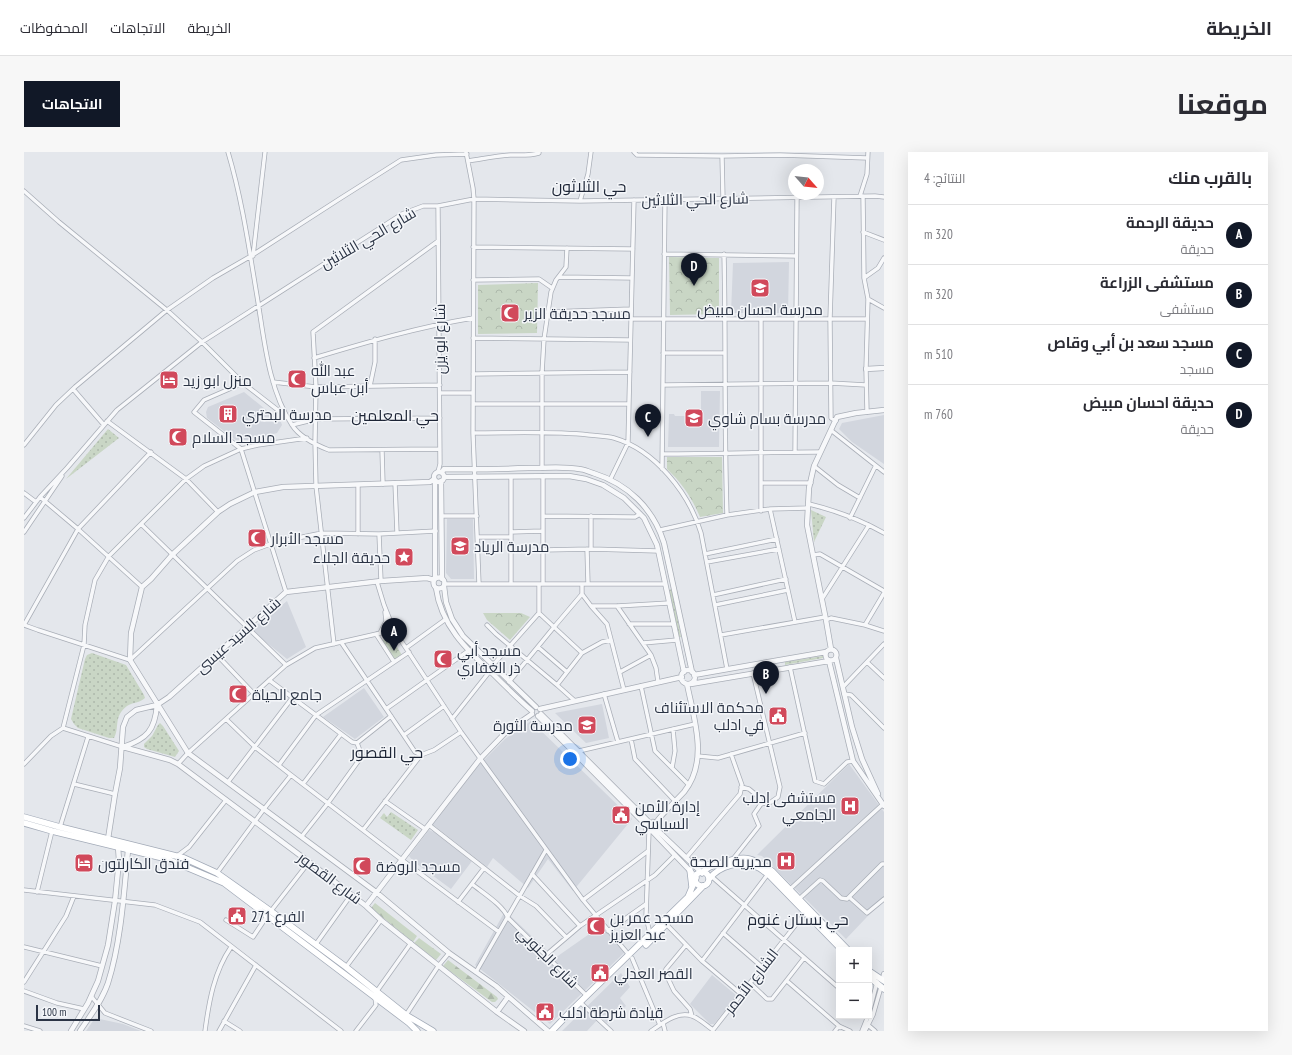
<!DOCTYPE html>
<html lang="ar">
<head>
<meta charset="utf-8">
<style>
  body { margin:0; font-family:"PT Sans Narrow",Cairo,sans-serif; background:#f7f7f7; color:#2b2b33; direction:rtl }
  .controls { position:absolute; right:12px; bottom:12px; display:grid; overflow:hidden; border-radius:0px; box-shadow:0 4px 16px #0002 }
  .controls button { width:36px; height:36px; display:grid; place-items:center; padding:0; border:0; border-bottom:1px solid #e1e1e2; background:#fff; color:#2b2b33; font:20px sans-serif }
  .compass { position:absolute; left:764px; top:12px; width:36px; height:36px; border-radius:50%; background:#fff; box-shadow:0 4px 16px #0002; rotate:117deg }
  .scale { position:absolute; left:12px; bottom:10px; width:64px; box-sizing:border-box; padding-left:4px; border:2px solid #2b3445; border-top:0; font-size:11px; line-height:14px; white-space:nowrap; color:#2b3445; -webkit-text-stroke:3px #f4f6f9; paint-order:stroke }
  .you { position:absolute; left:546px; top:607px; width:14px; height:14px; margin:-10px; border:3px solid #fff; border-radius:50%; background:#1a73e8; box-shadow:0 0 0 6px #1a73e833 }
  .badge { display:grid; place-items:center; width:26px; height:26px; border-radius:50%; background:#111827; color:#fff; font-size:13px; font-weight:700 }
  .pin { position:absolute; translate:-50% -33px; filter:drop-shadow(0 1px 2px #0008) }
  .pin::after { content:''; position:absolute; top:21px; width:14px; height:12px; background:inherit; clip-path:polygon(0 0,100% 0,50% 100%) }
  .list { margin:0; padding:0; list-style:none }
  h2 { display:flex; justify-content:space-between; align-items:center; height:52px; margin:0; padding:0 16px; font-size:17px }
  h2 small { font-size:13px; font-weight:400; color:#7c7c81 }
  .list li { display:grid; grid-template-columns:26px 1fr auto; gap:12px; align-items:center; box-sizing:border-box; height:60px; padding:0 16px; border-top:1px solid #e1e1e2 }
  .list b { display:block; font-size:15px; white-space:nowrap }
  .list p { margin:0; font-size:13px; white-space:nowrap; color:#7c7c81 }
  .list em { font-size:13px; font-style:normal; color:#7c7c81 }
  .map { position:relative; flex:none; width:860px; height:879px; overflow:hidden; direction:ltr; border-radius:0px }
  header { display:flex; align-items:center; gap:24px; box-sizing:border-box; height:56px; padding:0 20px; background:#fff; border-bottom:1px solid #e1e1e2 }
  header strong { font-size:19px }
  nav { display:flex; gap:22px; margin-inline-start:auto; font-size:14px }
  .intro { display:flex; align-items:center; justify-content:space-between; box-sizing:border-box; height:96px; padding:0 24px }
  h1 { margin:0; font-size:28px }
  .button { padding:10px 18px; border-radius:0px; background:#111827; color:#fff; font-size:14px; font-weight:700 }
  main { display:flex; gap:24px; padding:0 24px }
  aside { flex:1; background:#fff; border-radius:0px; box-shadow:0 4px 16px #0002 }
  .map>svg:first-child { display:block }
  .built { fill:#d2d6de }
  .grass { fill:url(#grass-dots) }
  .forest { fill:url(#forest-firs) }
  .park { fill:url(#park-crowns) }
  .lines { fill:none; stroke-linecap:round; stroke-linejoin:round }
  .minor-casing { stroke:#a9aeb7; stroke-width:5 }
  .tertiary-casing { stroke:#a9aeb7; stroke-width:6 }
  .primary-casing { stroke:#a3abb8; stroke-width:7 }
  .minor { stroke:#f7f8fa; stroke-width:3.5 }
  .tertiary { stroke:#f7f8fa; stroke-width:4.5 }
  .primary { stroke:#fff; stroke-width:5.5 }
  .labels { text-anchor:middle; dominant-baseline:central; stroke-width:3; stroke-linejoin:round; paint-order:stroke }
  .street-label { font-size:15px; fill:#2b3445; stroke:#f4f6f9 }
  .poi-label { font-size:15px; fill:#2b3445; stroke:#f4f6f9; text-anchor:start }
  .neighbourhood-label { font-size:16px; fill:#1d2536; stroke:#f4f6f9 }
</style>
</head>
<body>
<header>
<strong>الخريطة</strong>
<nav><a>الخريطة</a><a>الاتجاهات</a><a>المحفوظات</a></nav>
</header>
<div class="intro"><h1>موقعنا</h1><a class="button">الاتجاهات</a></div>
<main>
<aside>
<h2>بالقرب منك<small>النتائج: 4</small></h2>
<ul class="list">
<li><span class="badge">A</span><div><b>حديقة الرحمة</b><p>حديقة</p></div><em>320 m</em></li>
<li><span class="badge">B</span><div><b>مستشفى الزراعة</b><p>مستشفى</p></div><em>320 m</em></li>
<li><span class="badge">C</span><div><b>مسجد سعد بن أبي وقاص</b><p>مسجد</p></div><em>510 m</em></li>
<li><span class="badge">D</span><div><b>حديقة احسان مبيض</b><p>حديقة</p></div><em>760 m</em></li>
</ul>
</aside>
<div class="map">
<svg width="860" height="879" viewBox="0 0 860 879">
  <defs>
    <pattern id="grass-dots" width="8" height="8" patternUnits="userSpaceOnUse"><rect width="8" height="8" fill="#c9d6c5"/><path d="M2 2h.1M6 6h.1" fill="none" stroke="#adb8ab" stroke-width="1.8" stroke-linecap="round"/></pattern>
    <pattern id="forest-firs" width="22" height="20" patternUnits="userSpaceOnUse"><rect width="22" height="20" fill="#c9d6c5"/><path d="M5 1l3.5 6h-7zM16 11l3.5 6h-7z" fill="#adb8ab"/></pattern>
    <pattern id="park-crowns" width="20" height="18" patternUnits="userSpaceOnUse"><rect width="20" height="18" fill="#c9d6c5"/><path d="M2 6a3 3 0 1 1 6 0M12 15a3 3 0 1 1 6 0" fill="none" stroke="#adb8ab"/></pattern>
  </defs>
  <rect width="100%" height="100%" fill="#e4e7ec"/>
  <path class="built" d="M 765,110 L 764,161 L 707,161 L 709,111 Z
    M 677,239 L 696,239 L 695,295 L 644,295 L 645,262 L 650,262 L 651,264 L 677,264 Z
    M 220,240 L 257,270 L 258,273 L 253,281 L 219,290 L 213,289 L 183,266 L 182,260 L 184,255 Z
    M 860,263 L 860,312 L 828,290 L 815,277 L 818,271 Z
    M 423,367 L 449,367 L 450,427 L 427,427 L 422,421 Z
    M 263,449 L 282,495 L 263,507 L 227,478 Z
    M 340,536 L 360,565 L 331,587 L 299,565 Z
    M 578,552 L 585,586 L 562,591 L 531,561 Z
    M 507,569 L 608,667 L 549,739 L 524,707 L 504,736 L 469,706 L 463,715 L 408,672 L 454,614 L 481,587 Z
    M 825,612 L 860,660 L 860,747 L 822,787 L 738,704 L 733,703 Z
    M 405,678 L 412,681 L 448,709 L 427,737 L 389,709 L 385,704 Z
    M 481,759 L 531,806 L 581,771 L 602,799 L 526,872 L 451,813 Z
    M 597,821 L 606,835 L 596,846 L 602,854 L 583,871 L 576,865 L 563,879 L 538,879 Z
    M 688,823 L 713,844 L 690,872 L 686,872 L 666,852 Z
    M 71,866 L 99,872 L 117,879 L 62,879 Z"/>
  <path class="grass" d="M 84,277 L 95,286 L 42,327 Z
    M 787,358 L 802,365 L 790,390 Z
    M 648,437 L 657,485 L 655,485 L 645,438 Z
    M 68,501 L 102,513 L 120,543 L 121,546 C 116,551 109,550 103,554 C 89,565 96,575 90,586 L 85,586 L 54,576 L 50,572 L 47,567 L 61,507 L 63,503 Z
    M 799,504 L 799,506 L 761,513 L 761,510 Z
    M 136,571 L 139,574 L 155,599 L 151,605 L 123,597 L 120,595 L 120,592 L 128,584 L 134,573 Z
    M 367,660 L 394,678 L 387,688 L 356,666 L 360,661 L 363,665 Z"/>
  <path class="forest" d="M 351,751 L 393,784 L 389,790 L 347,756 Z
    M 395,786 L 417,802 L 412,808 L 390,791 Z
    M 424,808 L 473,845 L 474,847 L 471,850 L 468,850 L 419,814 Z"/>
  <path class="park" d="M 645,105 L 695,106 L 695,162 L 646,163 Z
    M 514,131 L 513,181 L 454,182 L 454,133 Z
    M 643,305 L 698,305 L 699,361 L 676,365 C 668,346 658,331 643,317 Z
    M 459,461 L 497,461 L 506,465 L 486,488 L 463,468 Z
    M 361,486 L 367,486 L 378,503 L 370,508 L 358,489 Z"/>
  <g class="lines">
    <g class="minor-casing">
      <path id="minor" d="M 204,0 C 218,47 225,96 233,144 C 240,185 244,237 268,273 C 275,284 292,293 305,298 L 416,297
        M 442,0 L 449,36 L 450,47 L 449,281 L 455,432
        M 610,0 L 613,3 L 698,4 L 756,3 L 843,6
        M 698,4 L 699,47
        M 444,9 C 458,7 471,4 486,3 C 496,3 505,4 515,1 L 515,0
        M 0,39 L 35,70 L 144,159 L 178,190 L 219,231 L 264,266
        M 836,44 L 843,22 L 844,0
        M 839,44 L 840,126 L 844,147 L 842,217 L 843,260
        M 810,45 L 806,167 L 807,266 L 812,269
        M 556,49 L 564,22 L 567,0
        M 839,80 L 860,88
        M 449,95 L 609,97
        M 640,102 L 772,104
        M 700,102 C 702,189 700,276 703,363
        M 229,104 L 241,0
        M 535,125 L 608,126
        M 840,126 L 854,116 L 860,106
        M 449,128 L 515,127 L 528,136
        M 844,147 L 860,156
        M 523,160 L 607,157
        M 607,167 L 843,167
        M 449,186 L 606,188
        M 639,201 L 701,201
        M 290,206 C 343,190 395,175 449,166
        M 449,222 L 606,220
        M 249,230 L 292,235 L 416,233
        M 219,231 L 180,248 L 170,260 L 217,297 L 262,440
        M 639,233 L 806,231 L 842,233
        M 346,234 L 351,210 L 351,187
        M 49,237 L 80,273
        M 416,241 L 449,241
        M 449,252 L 605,252
        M 83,269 L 162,327 L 194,360
        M 268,273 L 292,267 L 416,266
        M 808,279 L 860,320
        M 449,281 C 488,281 527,279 565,283 C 573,284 582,284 590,286 C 631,298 665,341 677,381 L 703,517
        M 0,293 L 32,253 L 51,235 L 143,158 L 189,126 L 227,104 L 317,46 L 377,8 L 412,3 L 443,2
        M 358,298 L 359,332
        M 771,300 L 773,46
        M 639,302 C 691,302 744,300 796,300
        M 790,314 L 814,333 L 836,346
        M 518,316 L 518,221 L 520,187 L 527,140 L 532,128 L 542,115 L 543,96
        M 638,317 L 641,47
        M 414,320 L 416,312 L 414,54
        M 586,328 L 604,291 L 610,48
        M 371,331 L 373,381
        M 737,331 L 787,331
        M 334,333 L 334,382
        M 0,341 L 12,350
        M 16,345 L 54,377 L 118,435
        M 785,352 C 810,358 837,368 860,381
        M 746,357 L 771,470
        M 737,359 L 737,167
        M 418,364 L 453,364
        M 519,364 L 611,365 L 616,362
        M 567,364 L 567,397
        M 0,366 L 16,345 L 43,316 L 93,258 L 178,190 L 378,62 L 399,54 L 414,54 L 450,47 L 556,49 L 851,44 L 860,45
        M 826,366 L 851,315
        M 117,372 L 262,513
        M 636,378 L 703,363 L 746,357 L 784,356
        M 0,380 L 38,324
        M 487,380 L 518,379
        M 355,382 L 357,429
        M 454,385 L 487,385
        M 563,397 L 564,432
        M 519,398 L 567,397 L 634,399
        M 681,402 L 753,387
        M 789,403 L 796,402 L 860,439
        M 683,410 L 755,397
        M 353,430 L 360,453 L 370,478 L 437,580 L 559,748 L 605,803
        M 420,432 L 641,432
        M 487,432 L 487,325
        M 519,432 L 519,324
        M 558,442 L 567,454 L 593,454 L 645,451
        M 689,443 L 762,427
        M 798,447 L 845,373
        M 691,453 L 764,438
        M 567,454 L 583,472 L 600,538
        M 593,454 L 627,503 L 632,516 L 634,530
        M 802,468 L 807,466 L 841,473 L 860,479
        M 605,472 L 649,472
        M 0,473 L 14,478 L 106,508 L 213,409 L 230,398 L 249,391 L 298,381 L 355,382 L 412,379
        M 0,473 L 54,377 L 127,300
        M 463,473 L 472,482 L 533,533
        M 841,473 L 860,441
        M 356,481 L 362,469 L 361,460
        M 352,482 L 370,510
        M 697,483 L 801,465
        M 317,490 L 391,600 L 397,603 L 410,598 L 437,580
        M 619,491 L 653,488
        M 310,492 L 292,334 L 291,290 L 292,235 L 289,180 L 414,89
        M 514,495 L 543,520
        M 382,496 L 422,467
        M 558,501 L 578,490 L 587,488
        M 192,502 L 230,542
        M 843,510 L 860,526
        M 469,513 L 515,461
        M 766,515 L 791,629 L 800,632 L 823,610 L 829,609
        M 596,520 L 627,503
        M 729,521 L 756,635 L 754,645 L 747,650 L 737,652
        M 245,528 L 328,590 L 333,591 L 367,564
        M 485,530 L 530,475 L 515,461 L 515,432
        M 617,534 L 631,599 L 664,632
        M 819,535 L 860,492
        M 580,542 L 594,590
        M 820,542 L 827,543 L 860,576
        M 551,549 L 533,533 L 558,501 L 530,475 L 558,442 L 558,432
        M 362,557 L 444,499
        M 202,567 L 231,595 L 267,623 L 378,708 L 475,780
        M 428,567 L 466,519
        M 39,576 L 60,493 L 61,473 L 71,428 L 85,404 L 162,327 L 180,314 L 217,297 L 234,293 L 283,286
        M 380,583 L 420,554
        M 607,587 L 611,607 L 651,649
        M 555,599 L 671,572
        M 674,604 L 694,606 L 781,581
        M 0,612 L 27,584 L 39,576 L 99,595
        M 154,612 L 164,601 L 262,513 L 291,496 L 370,478
        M 255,613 L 292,563 L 385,500
        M 648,616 L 651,599 L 649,577
        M 204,630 L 268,546
        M 50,632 L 91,642
        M 279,632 L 317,582
        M 361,649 L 401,677
        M 405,673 L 496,744 L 512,754 L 542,785
        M 36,675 L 64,585
        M 339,678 L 397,603
        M 625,679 L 622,764 L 626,782
        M 278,684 L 304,651 L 338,604 L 333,591
        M 153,704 L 165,695 L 202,648
        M 662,706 L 716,642 L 718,633 L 707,602
        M 709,707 L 735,674 L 730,662 L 737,652 L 736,646 L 725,637 L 717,635
        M 193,721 L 240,657 L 267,623
        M 508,722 L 556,774
        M 687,724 L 815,836
        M 448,732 C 459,741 479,753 484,766 L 563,844
        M 0,738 L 131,753 L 176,770 L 317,879
        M 765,738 L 859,652
        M 13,740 L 28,679
        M 825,745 L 843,761 L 860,747
        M 775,747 L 796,728 L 799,729 L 817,746 L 823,747 L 858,712 L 860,712
        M 559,748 L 624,699
        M 434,750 L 460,716
        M 202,768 L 229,785 L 243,764 L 285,710
        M 642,772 L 678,809 L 717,842
        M 584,779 L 622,752
        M 699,781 L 738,815
        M 292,792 L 327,743
        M 662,793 L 642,817 L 641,820 L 650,839 L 666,857 L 668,864
        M 0,795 L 78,814
        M 522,803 L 556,774 L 631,723 L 651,703
        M 608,806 L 636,873
        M 678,809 L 744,722
        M 322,815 L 357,768
        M 452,820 L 522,698
        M 763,829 L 815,874
        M 0,830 L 42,764 L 50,744
        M 726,831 L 743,847 L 748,847 L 780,806
        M 0,839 L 33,851 L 60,857
        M 67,844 L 81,861 L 127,879
        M 558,852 L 587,879
        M 845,861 L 853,830
        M 382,863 L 415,813 L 425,801
        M 200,869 L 216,879
        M 639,871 L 641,879
        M 844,873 L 851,879
        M 0,874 L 16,879
        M 689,878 L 781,761
        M 181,879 C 185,849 190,820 207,795
        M 195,879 L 232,813
        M 332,879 L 352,853 L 351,846 L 353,839 L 387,791
        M 627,879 C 639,871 653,859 668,864 C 675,866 683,874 689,878
        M 811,879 L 815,874 L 826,879
        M 838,879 L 844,864
        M 841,879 L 849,863 L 857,835"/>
    </g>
    <g class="tertiary-casing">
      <path id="tertiary" d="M 842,217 L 860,216
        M 418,320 L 420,317 C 449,318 477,317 506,316 C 522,316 539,314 555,317 C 560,317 565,320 569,321 C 604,332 629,356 640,391 L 668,520
        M410 325a5 5 0 1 1 10 0a5 5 0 1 1-10 0Z
        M 420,325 L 545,324 L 562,327 L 579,333 L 600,346 L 620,366 L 633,393 L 660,520
        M 410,327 L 406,330 L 259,335 L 231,340 L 206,352 L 194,360 L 148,403 L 127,427 L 118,435 L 107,481 L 106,508 L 164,601 L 352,740 L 425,801 L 472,834 L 524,879
        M 411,328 L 411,427
        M 417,329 L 418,427
        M409.5 431a5.5 5.5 0 1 1 11 0a5.5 5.5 0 1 1-11 0Z
        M 420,434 L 422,450 L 428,467 L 439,484 L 512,555
        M 412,436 C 417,473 442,497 468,521 C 481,534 494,547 508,559
        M 807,497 L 802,468 L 783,373 L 785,336 L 790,314 L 813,265 L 832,261 L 860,258
        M801.5 503a5.5 5.5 0 1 1 11 0a5.5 5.5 0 1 1-11 0Z
        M 812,506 L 828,575 L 838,607 L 854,642
        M657 525a7 7 0 1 1 14 0a7 7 0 1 1-14 0Z
        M 670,523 L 802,500
        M 667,532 L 805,509 L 829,609 L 860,654
        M 133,553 L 145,545 L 262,440 L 357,429 L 403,426 L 410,428
        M 516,557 L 658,525
        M 517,562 L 625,670
        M 514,564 L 618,669 L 622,675
        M 99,595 L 146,608 L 154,612 L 285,710 L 342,754 L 357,768 L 473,860 L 500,879
        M 629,670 L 631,672 L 631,676 L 678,721
        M 631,672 C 639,660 650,651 660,640 C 685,609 670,567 663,532
        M 622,673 L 622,677 L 625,679 L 629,679 L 631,676
        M 628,679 L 672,725
        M 85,688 L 84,687 L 91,642 L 96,616 L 99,575 L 103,565 L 112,558 L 133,553 C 131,578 123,587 99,595
        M 342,754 L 456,607 L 482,580 L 508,562
        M 859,828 L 860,822
        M 473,860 L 484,845
        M 47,879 L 64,851 L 74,829 L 84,793 L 91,749 L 95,708 L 94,695 L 91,693
        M 56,879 C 66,864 78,849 84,831 C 97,790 100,741 104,698 L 102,695"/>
    </g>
    <g class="primary-casing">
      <path id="primary" d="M 0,665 L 36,675 L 160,706 L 193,721 L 248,760 L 322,815 L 382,863 L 409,879
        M 0,671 L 28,679 L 143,707 L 200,731 L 385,871 L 393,879
        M 668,712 L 687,713
        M 666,718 L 668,735
        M671 727a7 7 0 1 1 14 0a7 7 0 1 1-14 0Z
        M 678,721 C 683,715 688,714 695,712 C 719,703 727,704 748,719 L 824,798
        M 685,727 C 696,713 717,708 733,715 C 737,716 740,720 744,722 L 818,798
        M 622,793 L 679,734
        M 845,819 L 860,829
        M 845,825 L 860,837
        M 528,879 L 548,858 L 664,745 L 672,726"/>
    </g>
    <use href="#minor" class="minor"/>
    <use href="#tertiary" class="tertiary"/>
    <use href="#primary" class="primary"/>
  </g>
  <defs>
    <g id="school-square" transform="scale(1)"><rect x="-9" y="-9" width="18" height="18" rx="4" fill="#d1495b" stroke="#f4f6f9"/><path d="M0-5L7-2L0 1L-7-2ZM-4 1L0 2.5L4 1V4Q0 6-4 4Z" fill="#fff"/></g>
    <g id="mosque-square" transform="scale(1)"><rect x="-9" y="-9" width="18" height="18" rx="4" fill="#d1495b" stroke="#f4f6f9"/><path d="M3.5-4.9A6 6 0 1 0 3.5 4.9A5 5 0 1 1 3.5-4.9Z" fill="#fff"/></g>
    <g id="hotel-square" transform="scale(1)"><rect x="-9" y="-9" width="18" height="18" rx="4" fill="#d1495b" stroke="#f4f6f9"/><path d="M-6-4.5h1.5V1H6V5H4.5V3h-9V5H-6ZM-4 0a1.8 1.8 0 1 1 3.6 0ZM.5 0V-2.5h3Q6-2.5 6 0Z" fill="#fff"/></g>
    <g id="building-square" transform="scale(1)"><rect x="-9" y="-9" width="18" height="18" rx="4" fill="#d1495b" stroke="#f4f6f9"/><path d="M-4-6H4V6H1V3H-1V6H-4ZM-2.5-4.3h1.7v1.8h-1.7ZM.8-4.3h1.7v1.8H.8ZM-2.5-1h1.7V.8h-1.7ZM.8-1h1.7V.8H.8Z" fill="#fff"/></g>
    <g id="sight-square" transform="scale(1)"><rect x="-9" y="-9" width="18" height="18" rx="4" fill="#d1495b" stroke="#f4f6f9"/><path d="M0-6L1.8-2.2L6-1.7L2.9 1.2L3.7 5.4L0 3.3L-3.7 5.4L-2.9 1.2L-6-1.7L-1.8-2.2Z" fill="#fff"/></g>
    <g id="civic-square" transform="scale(1)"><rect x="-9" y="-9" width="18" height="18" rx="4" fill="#d1495b" stroke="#f4f6f9"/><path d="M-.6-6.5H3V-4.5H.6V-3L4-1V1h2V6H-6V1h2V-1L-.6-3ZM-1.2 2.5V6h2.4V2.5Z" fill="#fff"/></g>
    <g id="hospital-square" transform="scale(1)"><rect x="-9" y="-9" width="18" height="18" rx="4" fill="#d1495b" stroke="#f4f6f9"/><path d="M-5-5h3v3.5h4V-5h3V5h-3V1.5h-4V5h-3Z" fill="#fff"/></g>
  </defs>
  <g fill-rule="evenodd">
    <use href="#school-square" x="736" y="136"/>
    <use href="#mosque-square" x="486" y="161"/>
    <use href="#mosque-square" x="273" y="227"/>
    <use href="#hotel-square" x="145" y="228"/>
    <use href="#building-square" x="204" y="262"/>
    <use href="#school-square" x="670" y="266"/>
    <use href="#mosque-square" x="154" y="285"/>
    <use href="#mosque-square" x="233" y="386"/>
    <use href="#school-square" x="436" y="394"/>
    <use href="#sight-square" x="380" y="405"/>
    <use href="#mosque-square" x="419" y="507"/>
    <use href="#mosque-square" x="214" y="542"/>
    <use href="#civic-square" x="754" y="564"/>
    <use href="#school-square" x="563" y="573"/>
    <use href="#hospital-square" x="826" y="654"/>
    <use href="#civic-square" x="597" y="663"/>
    <use href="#hospital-square" x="762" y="709"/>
    <use href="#hotel-square" x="60" y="711"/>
    <use href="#mosque-square" x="338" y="714"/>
    <use href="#civic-square" x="213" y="764"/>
    <use href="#mosque-square" x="572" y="774"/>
    <use href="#civic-square" x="576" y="821"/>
    <use href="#civic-square" x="521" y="860"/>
  </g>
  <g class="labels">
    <g class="street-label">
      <text transform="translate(671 47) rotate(-1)">شارع الحي الثلاثين</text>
      <text transform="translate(344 86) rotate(-30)">شارع الحي الثلاثين</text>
      <text transform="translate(415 187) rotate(-90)">شارع ابو يزن</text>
      <text transform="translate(214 483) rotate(-41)">شارع السيد عيسى</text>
      <text transform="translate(306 726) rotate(37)">شارع القصور</text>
      <text transform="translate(524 805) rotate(45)">شارع الجنوبي</text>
      <text transform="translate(727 829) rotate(-52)">الشارع الأحمر</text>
    </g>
    <g class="poi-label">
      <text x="736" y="157" text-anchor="middle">مدرسة احسان مبيض</text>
      <text x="500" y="161">مسجد حديقة الزير</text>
      <text x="287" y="218">عبد الله<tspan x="287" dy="17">أبن عباس</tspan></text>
      <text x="159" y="228">منزل ابو زيد</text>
      <text x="218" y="262">مدرسة البحتري</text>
      <text x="684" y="266">مدرسة بسام شاوي</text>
      <text x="168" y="285">مسجد السلام</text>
      <text x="247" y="386">مسجد الأبرار</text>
      <text x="450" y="394">مدرسة الرياد</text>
      <text x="366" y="405" text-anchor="end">حديقة الجلاء</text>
      <text x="433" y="498">مسجد أبي<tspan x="433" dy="17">ذر الغفاري</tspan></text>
      <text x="228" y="542">جامع الحياة</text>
      <text x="740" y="555" text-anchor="end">محكمة الاستئناف<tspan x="740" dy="17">في ادلب</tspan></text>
      <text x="549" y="573" text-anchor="end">مدرسة الثورة</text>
      <text x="812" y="645" text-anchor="end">مستشفى إدلب<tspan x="812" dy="17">الجامعي</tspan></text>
      <text x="611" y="654">إدارة الأمن<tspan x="611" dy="17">السياسي</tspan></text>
      <text x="748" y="709" text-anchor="end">مديرية الصحة</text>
      <text x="74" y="711">فندق الكارلتون</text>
      <text x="352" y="714">مسجد الروضة</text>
      <text x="227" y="764">الفرع 271</text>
      <text x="586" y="765">مسجد عمر بن<tspan x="586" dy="17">عبد العزيز</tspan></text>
      <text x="590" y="821">القصر العدلي</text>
      <text x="535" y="860">قيادة شرطة ادلب</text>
    </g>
    <g class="neighbourhood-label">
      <text x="565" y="34">حي الثلاثون</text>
      <text x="371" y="263">حي المعلمين</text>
      <text x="363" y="600">حي القصور</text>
      <text x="774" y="767">حي بستان غنوم</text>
    </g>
  </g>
</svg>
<div class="controls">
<button>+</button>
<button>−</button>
</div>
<svg class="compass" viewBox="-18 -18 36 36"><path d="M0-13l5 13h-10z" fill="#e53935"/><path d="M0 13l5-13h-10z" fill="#7c7c81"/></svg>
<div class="scale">100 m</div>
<div class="you"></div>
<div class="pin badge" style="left:370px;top:499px">A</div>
<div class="pin badge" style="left:742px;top:542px">B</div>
<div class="pin badge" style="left:624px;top:285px">C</div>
<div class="pin badge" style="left:670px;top:134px">D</div>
</div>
</main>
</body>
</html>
